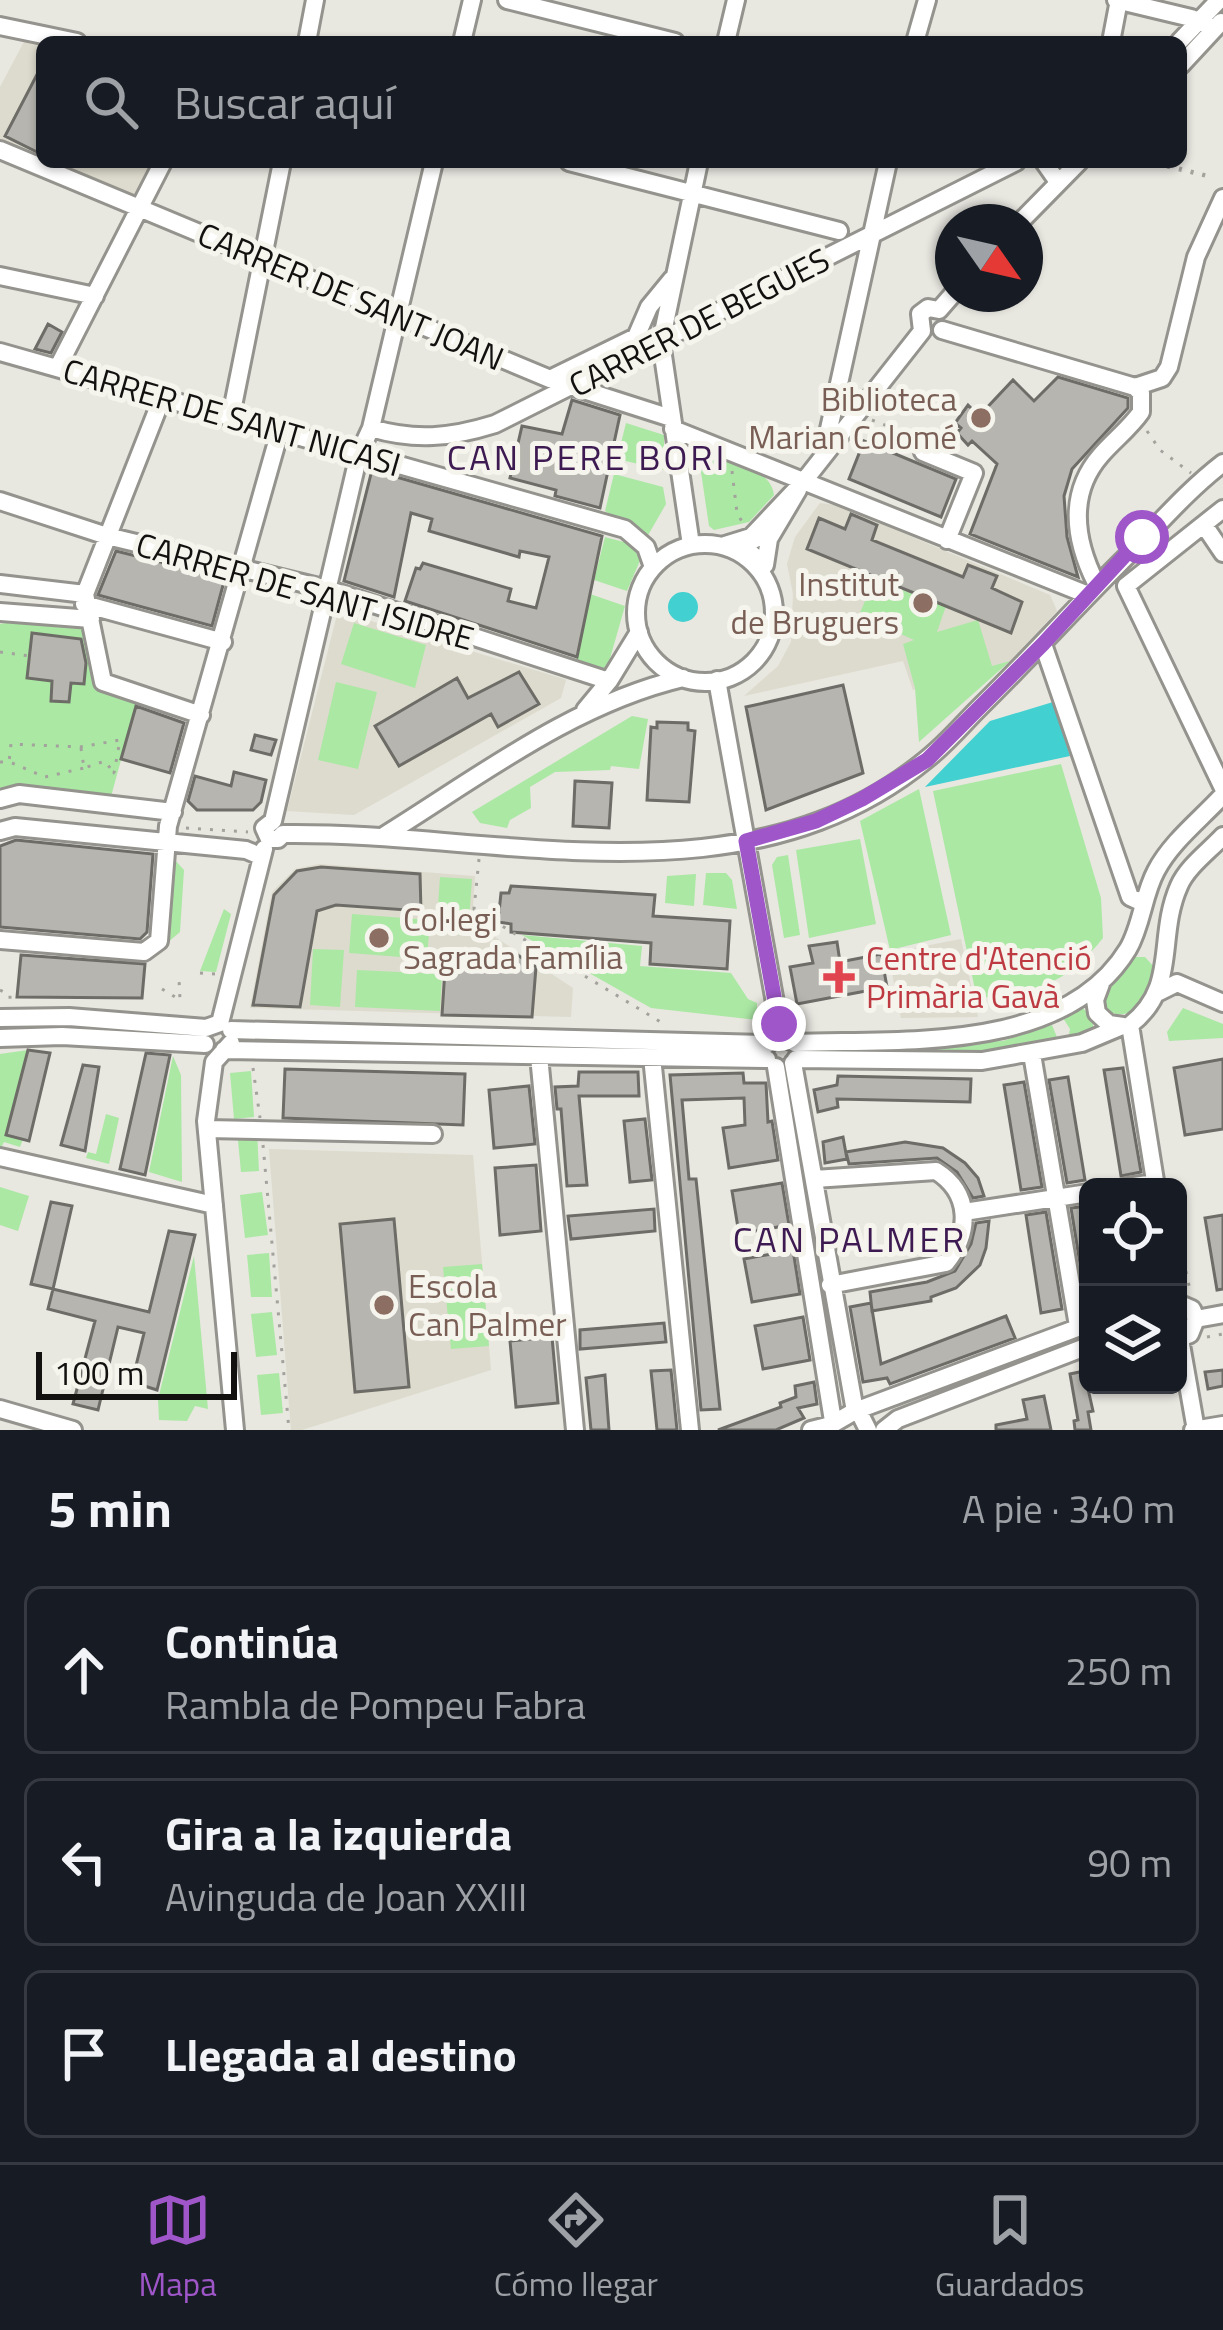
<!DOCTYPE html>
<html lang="es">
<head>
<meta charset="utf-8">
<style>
  body { margin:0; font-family:"Titillium Web",sans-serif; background:#20242c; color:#f1f3f6 }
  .controls { position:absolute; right:36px; bottom:36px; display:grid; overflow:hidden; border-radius:18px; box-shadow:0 3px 9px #0004 }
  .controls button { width:108px; height:108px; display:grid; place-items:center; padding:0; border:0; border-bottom:3px solid #363941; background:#171b24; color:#f1f3f6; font:60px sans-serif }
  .compass { position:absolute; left:935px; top:204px; width:108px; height:108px; border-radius:50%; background:#171b24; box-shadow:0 3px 9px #0004; rotate:124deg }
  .scale { position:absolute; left:36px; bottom:30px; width:201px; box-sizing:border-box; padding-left:12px; border:6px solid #12110f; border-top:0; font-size:33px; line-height:42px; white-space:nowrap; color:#12110f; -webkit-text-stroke:9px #f5f4ed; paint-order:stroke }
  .stop { position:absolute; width:36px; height:36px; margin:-27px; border:9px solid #9e56c9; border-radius:50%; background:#fff }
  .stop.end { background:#9e56c9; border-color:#fff; box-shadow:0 3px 12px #0008 }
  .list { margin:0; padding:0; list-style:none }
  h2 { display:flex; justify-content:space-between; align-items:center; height:156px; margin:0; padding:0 48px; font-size:51px }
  h2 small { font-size:39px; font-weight:400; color:#9ea1a6 }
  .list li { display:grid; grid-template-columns:78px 1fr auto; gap:36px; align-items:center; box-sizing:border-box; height:168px; margin:0 24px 24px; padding:0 24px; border:3px solid #363941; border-radius:18px }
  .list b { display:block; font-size:45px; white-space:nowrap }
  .list p { margin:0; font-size:39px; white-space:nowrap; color:#9ea1a6 }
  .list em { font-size:39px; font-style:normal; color:#9ea1a6 }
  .icon { flex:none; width:66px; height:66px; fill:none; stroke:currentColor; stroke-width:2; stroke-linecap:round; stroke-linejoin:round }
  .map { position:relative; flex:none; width:1223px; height:1430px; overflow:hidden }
  .search { position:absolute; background:#171b24; box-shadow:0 3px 9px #0004; left:36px; right:36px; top:36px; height:132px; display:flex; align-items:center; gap:30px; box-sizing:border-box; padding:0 42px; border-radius:18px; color:#9ea1a6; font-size:45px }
  .sheet { height:732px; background:#171b24 }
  nav { display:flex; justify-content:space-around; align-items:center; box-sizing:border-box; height:168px; border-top:3px solid #363941; background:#171b24; font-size:33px; color:#9ea1a6 }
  nav a { display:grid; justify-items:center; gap:6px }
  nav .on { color:#9e56c9 }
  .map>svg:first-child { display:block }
  .built { fill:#dddbcd }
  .green { fill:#abe8a4 }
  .water { fill:#42d0d1 }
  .building { fill:#b6b5af; stroke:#6e6c67; stroke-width:3 }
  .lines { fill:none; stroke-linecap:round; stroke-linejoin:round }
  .minor-casing { stroke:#94938d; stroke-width:22 }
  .path { stroke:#a3a29c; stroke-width:3; stroke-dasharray:3 9; stroke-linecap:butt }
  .minor { stroke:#fff; stroke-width:16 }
  .route { stroke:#9e56c9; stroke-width:15 }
  .education-dot { fill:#8d6e63; stroke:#f5f4ed; stroke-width:4.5 }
  .health-dot { fill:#e0444e; stroke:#f5f4ed; stroke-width:4.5 }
  .labels { text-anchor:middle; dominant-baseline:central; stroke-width:10; stroke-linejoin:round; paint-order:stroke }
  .street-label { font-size:33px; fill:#12110f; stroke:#f5f4ed }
  .education-label { font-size:33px; fill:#785e54; stroke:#f5f4ed; text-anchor:end }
  .health-label { font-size:33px; fill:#be3a42; stroke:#f5f4ed; text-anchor:start }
  .neighbourhood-label { font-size:36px; letter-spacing:3px; fill:#3d1a51; stroke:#f5f4ed }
</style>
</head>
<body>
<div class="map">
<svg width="1223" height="1430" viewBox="0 0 1223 1430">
  <rect width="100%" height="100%" fill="#e8e7e0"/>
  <path class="built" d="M 26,38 L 42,42 L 42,162 L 152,162 L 132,202 L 0,148 L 0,87 Z
    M 820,503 L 836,505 L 1050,595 L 1057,611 L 1010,661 L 913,690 L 903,661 L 744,696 L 778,666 L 791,642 L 793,594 L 787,564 L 795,537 Z
    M 338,611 L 561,678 L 566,680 L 561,698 L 354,815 L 287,811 Z
    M 319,864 L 475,876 L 472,922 L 573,988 L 571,1017 L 250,1008 L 272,892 L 295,869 Z
    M 961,939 L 978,1017 L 901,1018 L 888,953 Z
    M 269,1149 L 473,1155 L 491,1370 L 302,1430 L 291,1430 Z"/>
  <path class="green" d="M 626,423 L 664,435 L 664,470 L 617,459 Z
    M 717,456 C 739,465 771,470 774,495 L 749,522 L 714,530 L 709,526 L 701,472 L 709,459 Z
    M 614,474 L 663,487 L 666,504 L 647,537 L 605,511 Z
    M 605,537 L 631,544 L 642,556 L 627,591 L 594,580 Z
    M 874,580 L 946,606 L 937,632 L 978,620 L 992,666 L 1010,661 L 919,742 L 915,688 L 903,644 L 914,640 L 859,615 Z
    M 590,594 L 625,606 L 607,669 L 576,660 Z
    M 25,620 L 86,627 L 99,690 L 137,702 L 110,800 L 0,793 L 0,624 Z
    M 354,623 L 426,645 L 415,688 L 341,664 Z
    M 336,682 L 377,692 L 358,769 L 318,760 Z
    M 632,716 L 648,719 L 639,769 L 611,766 L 610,770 L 555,772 L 530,787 L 531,808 L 510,820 L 507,828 L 480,823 L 472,812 Z
    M 1061,764 L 1101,898 L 1103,938 C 1062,989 1038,988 977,999 L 933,791 Z
    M 919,789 L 951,935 L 890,950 L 860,821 Z
    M 860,839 L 876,924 L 809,938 L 796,850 Z
    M 788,855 L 800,935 L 784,938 L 772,865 L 777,857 Z
    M 173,858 L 184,870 L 180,932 L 167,943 Z
    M 706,873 L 726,873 L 732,880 L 737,909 L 703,905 Z
    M 696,874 L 694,906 L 665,903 L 667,876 Z
    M 440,877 L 472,879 L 468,935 L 436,933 Z
    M 224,909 L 231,914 L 216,972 L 200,971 Z
    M 352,914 L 430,920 L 427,959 L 349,953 Z
    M 522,935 L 642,946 L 640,966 L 731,973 L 748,999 L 757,1003 L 757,1020 L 651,1008 Z
    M 313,949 L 344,950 L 340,1007 L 310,1005 Z
    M 1132,957 L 1145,957 L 1156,969 C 1149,992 1136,1025 1107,1011 L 1102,997 Z
    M 357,970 L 442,974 L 440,1011 L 355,1007 Z
    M 1082,1007 L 1093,1019 L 1093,1027 L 1068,1039 L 1070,1029 L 1063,1018 Z
    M 1183,1008 L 1223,1024 L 1223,1038 L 1169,1041 L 1167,1032 Z
    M 1052,1025 L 1059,1042 L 1003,1056 L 816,1054 L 816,1045 L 1003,1041 Z
    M 257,1036 L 750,1047 L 750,1055 L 258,1044 Z
    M 28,1050 L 6,1135 L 23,1139 L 20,1147 L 4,1142 L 0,1150 L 0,1054 Z
    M 173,1056 L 181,1075 L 182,1182 L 149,1172 Z
    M 251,1071 L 254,1117 L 234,1119 L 230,1073 Z
    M 106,1114 L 119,1118 L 109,1164 L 86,1158 L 88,1152 L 96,1154 Z
    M 237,1130 L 257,1131 L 259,1171 L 241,1172 Z
    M 0,1187 L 29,1196 L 18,1231 L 0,1225 Z
    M 262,1192 L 268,1235 L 245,1238 L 240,1195 Z
    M 269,1253 L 272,1297 L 251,1297 L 247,1255 Z
    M 194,1256 L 208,1409 L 195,1406 L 187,1421 L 159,1420 L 158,1399 Z
    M 482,1264 L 489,1346 L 451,1349 L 443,1267 Z
    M 272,1312 L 277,1355 L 256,1357 L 251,1314 Z
    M 279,1373 L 283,1413 L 261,1415 L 257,1375 Z"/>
  <path class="water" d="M668 607a15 15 0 1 1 30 0a15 15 0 1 1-30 0Z
    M 1053,702 L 1070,756 L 925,787 L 990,721 Z"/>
  <path class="building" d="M 42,65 L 42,142 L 37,152 L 5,136 Z
    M 48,324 L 62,332 L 51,353 L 35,349 Z
    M 1058,377 L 1128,398 L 1128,408 L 1072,469 L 1064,496 L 1067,537 L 1078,577 L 970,534 L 997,464 L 972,441 L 968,445 L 957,433 L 961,428 L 955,423 L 968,405 L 979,416 L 1013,380 L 1034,401 Z
    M 572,400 L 620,415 L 600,508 L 555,496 L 556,490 L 510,478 L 522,426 L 562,434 Z
    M 864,441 L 956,479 L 941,517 L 849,479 Z
    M 372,470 L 602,536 L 577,657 L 405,601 L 416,568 L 420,569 L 423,563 L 511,589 L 508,601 L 536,608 L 549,557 L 520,551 L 519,557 L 429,531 L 432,519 L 411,513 L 394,597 L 344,581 Z
    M 851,514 L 877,525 L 872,540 L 963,577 L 968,565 L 997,576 L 992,588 L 1022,602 L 1011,633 L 807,549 L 819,518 L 845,529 Z
    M 116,551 L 225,578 L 212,626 L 98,595 Z
    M 32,633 L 81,639 L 86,663 L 84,684 L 71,683 L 69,702 L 51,701 L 52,681 L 27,678 Z
    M 519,672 L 539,704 L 498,727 L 491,714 L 399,766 L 375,726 L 457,678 L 468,698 Z
    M 843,685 L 863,773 L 766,810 L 746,707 Z
    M 136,706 L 184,723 L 170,773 L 121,759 Z
    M 657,722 L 688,723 L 688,730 L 695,731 L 689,802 L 647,800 L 651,727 L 657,728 Z
    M 255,735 L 276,740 L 271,755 L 251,750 Z
    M 234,772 L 266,780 L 261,802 L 253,810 L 197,810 L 188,801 L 195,776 L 231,786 Z
    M 575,781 L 612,783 L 609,828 L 573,826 Z
    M 16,840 L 153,854 L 147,932 L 140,939 L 0,927 L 0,846 Z
    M 321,867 L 420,874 L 421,911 L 336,905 L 317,911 L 300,1007 L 253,1005 L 274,895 L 297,871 Z
    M 511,886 L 655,895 L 653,916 L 730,921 L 727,969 L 650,964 L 651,943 L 511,932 L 511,924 L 498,922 L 501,893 L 509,893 Z
    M 837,942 L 840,962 L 881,954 L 887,987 L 797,1004 L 790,967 L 813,963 L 809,946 Z
    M 446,954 L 516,954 L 536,967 L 532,1017 L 442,1015 Z
    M 21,955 L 145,964 L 142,998 L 17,997 Z
    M 28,1050 L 50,1053 L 29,1141 L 6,1135 Z
    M 146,1053 L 170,1055 L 145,1175 L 120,1169 Z
    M 1223,1059 L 1223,1129 L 1185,1135 L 1174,1068 Z
    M 83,1065 L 99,1067 L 85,1151 L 61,1145 Z
    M 1123,1068 L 1141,1172 L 1121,1176 L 1104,1070 Z
    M 285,1069 L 465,1074 L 463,1125 L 283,1118 Z
    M 579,1072 L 638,1072 L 639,1096 L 579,1096 L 587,1185 L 567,1186 L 561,1109 L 557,1109 L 555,1087 L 578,1086 Z
    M 743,1073 L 744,1083 L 766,1083 L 768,1122 L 772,1121 L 778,1160 L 729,1168 L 723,1128 L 745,1125 L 744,1098 L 682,1100 L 689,1179 L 696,1179 L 720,1409 L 701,1410 L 670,1075 Z
    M 838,1076 L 971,1079 L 970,1102 L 837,1099 L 838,1107 L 818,1112 L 814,1090 L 837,1085 Z
    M 1068,1077 L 1085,1180 L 1067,1183 L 1049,1080 Z
    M 1024,1082 L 1042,1187 L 1021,1190 L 1004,1085 Z
    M 529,1086 L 535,1144 L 494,1148 L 489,1090 Z
    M 645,1119 L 652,1180 L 630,1182 L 624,1121 Z
    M 843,1137 L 847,1159 L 825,1163 L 823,1142 Z
    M 905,1142 L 943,1148 L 965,1163 L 978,1178 L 984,1196 L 973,1198 L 957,1172 L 937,1158 L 849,1164 L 846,1152 Z
    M 536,1165 L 541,1231 L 500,1235 L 495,1168 Z
    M 782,1183 L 789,1225 L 739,1234 L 732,1191 Z
    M 51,1202 L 72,1206 L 53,1289 L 31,1284 Z
    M 1088,1206 L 1088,1276 L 1082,1276 L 1071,1208 Z
    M 654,1209 L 655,1231 L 571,1239 L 568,1216 Z
    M 1046,1212 L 1062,1309 L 1041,1313 L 1026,1215 Z
    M 1223,1215 L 1223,1289 L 1217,1290 L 1205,1218 Z
    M 394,1219 L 409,1387 L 355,1392 L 340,1224 Z
    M 989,1221 L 986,1248 L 980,1265 L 956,1288 L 931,1297 L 931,1301 L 872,1311 L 870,1292 L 927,1282 L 955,1271 L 971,1244 L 976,1223 Z
    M 169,1231 L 195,1235 L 157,1390 L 132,1382 L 144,1333 L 118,1327 L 98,1410 L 73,1404 L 95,1321 L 48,1309 L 53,1289 L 149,1312 Z
    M 793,1250 L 800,1294 L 752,1302 L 744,1259 Z
    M 871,1303 L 881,1364 L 1006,1316 L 1015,1338 L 890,1384 L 887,1378 L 863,1382 L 850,1307 Z
    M 803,1317 L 810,1360 L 763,1369 L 755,1326 Z
    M 664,1323 L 666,1342 L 580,1349 L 580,1330 Z
    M 552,1337 L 558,1403 L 516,1407 L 510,1341 Z
    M 671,1370 L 677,1430 L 657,1430 L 651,1371 Z
    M 1223,1370 L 1223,1386 L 1208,1389 L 1205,1372 Z
    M 1084,1371 L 1093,1411 L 1088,1412 L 1091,1430 L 1075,1430 L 1074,1421 L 1078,1420 L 1070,1374 Z
    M 605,1375 L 609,1430 L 591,1430 L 586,1378 Z
    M 814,1382 L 817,1404 L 798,1408 L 804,1418 L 776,1430 L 718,1430 L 781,1407 L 780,1403 L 796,1397 L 795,1386 Z
    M 1044,1396 L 1051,1430 L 996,1430 L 996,1425 L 1027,1419 L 1023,1400 Z"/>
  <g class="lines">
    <g class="minor-casing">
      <path id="minor" d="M 507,0 L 675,42
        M 1116,0 L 1191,18 L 1215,28
        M 0,26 L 77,42
        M 307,42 L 315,0
        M 462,42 L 472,0
        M 726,42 L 736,0
        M 915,42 L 927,0
        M 1111,42 L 1119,0
        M 1179,42 L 1219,0
        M 1181,65 L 1221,22
        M 0,150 L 550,379 L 636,337 L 649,307 L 672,279
        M 569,162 L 839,231
        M 1044,162 L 1058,182
        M 1020,222 L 1079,162
        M 0,276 L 95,296
        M 939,310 L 953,294
        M 942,330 L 1135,387
        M 922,331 L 920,314 L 928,308 L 939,310
        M 0,352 L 625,529 L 646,547 L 653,567
        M 58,367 L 163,162
        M 571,386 L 671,418
        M 1135,387 L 1162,378 L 1169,367 L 1196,257 L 1223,198
        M 162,398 L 85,594 L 103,682 L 201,715
        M 231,416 L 282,162
        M 371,428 C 415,441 450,438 495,424 L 1016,162
        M 673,429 L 1088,595
        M 923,452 L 974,473 L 947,540
        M 823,456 L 888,162
        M 798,490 L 769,539 L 765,565 L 742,546 L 761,536 Z
        M 0,501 L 107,536 L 327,589 L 609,681
        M 1204,525 L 1223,553
        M636 613a69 69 0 1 1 138 0a69 69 0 1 1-138 0Z
        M 691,545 L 661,342 L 699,162
        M 722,546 L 751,537 L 804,481 L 922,331
        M 1096,583 C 1075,541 1067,494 1101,455 C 1114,440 1130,428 1141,412 L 1141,393 L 1135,387
        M 0,584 L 85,594
        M 1126,586 L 1223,788
        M 1126,586 L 1223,509
        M 84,604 L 223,642
        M 0,612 L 91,619
        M 1043,644 L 1130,897 L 1143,903
        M 717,680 L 781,1036
        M 585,710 L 609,681 L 639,632
        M 0,799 L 19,794 L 173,812
        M 0,831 L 15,827 L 246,850 L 260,856
        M 385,835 C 480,776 573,704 683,678
        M 269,839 L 278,839 L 283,834 C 497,831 743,910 927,759 C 946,744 962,725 979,708 C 1027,661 1072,611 1119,564 C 1154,530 1184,493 1223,463
        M 269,839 L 264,828 L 273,821 L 359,454 L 371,428 L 434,162
        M 0,940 L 144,952 L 159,941 L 168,826 L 280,431
        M 1102,981 L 1095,1000 L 1097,1013 L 1109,1024 L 1123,1026
        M 1159,992 L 1177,983 L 1223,1003
        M 0,1018 L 69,1017 L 206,1028 L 220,1023
        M 220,1023 L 264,849
        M 1130,1025 C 1179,987 1156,938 1179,886 C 1187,867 1209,851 1223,836
        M 1130,1025 L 1156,1187
        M 231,1030 L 768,1044
        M 781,1036 L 795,1043 C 901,1039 1064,1054 1128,949 C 1142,925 1143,895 1156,871 C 1171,842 1201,819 1223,795
        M 0,1038 L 62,1036 L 205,1044
        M 231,1043 L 214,1062 L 206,1121 L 235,1430
        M 224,1050 L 767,1059
        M 1032,1054 L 1078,1326
        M 539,1056 L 575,1430
        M 652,1057 L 690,1430
        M 796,1059 L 982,1061 L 1082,1043 L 1120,1027
        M 793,1063 L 855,1411
        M 776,1067 L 833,1421
        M 207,1129 L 433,1134
        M 0,1157 L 214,1205
        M 814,1179 L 936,1171 C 971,1193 971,1232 946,1263 L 830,1285
        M 1127,1187 L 1155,1183
        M 964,1212 L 1088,1193
        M 1178,1303 L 1192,1309 L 1196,1319 L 1190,1334 L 1178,1339
        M 1196,1319 L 1223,1314
        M 1180,1339 L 1196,1430
        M 0,1409 L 73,1430
        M 859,1412 L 868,1430
        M 811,1430 L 831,1425 L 855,1411 L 1088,1324
        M 884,1430 L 898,1419 L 1088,1346
        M 1193,1430 L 1223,1425"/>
    </g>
    <path class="path" d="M 1156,162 L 1210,176
      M 1167,167 L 1209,177
      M 872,420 L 919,438
      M 1147,431 L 1160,450 L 1191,473
      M 732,471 L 737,513 L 744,525
      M 0,652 L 30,656
      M 81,748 L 84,768 L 105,761 L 113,772
      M 0,762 L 9,762 L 11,744 L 80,747 L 120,740 L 114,773 L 117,774
      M 12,763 L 45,777 L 84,768
      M 186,828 L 248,832
      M 479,859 L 474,909 L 664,1024
      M 200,973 L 216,974
      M 162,989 L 180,1000 L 179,979
      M 0,990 L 10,995 L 10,1003
      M 253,1068 L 260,1118
      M 263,1145 L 289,1430
      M 1178,1236 L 1190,1290
      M 1207,1337 L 1223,1334"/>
    <use href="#minor" class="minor"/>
  </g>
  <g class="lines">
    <path class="route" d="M 779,1024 L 746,841 L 816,821 L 862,799 L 927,760 L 1043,644 L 1142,537"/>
  </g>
  <g class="education-dot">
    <circle cx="981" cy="418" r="12"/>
    <circle cx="923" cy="603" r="12"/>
    <circle cx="379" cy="938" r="12"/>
    <circle cx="384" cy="1305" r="12"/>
  </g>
  <path class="health-dot" d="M833 959h12v12h12v12h-12v12h-12v-12h-12v-12h12z"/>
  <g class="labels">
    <g class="street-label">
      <text transform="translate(351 296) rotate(23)">CARRER DE SANT JOAN</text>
      <text transform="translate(699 322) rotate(-27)">CARRER DE BEGUES</text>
      <text transform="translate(232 417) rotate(16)">CARRER DE SANT NICASI</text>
      <text transform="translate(305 591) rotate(16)">CARRER DE SANT ISIDRE</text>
    </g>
    <g class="education-label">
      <text x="957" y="399">Biblioteca<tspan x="957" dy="38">Marian Colomé</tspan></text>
      <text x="899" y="584">Institut<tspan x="899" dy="38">de Bruguers</tspan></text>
      <text x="403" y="919" text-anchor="start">Col·legi<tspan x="403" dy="38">Sagrada Família</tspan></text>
      <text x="408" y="1286" text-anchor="start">Escola<tspan x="408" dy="38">Can Palmer</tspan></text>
    </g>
    <g class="health-label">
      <text x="866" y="958">Centre d'Atenció<tspan x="866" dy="38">Primària Gavà</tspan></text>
    </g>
    <g class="neighbourhood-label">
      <text x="587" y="456">CAN PERE BORI</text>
      <text x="850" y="1238">CAN PALMER</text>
    </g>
  </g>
</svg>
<div class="controls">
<button><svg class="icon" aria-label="locate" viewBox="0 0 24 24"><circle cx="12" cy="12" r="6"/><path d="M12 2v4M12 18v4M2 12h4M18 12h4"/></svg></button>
<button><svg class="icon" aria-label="layers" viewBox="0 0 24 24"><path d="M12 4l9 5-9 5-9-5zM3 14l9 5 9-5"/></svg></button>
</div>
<svg class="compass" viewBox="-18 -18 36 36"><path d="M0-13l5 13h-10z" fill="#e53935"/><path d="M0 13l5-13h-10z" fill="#9ea1a6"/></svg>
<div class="scale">100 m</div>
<div class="stop" style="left:1142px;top:537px"></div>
<div class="stop end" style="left:779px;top:1024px"></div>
<div class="search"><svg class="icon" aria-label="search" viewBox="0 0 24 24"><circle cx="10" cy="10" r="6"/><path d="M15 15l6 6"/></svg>Buscar aquí</div>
</div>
<section class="sheet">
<h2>5 min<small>A pie · 340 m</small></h2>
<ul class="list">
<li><svg class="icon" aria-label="ahead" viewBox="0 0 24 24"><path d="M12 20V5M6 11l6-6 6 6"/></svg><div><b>Continúa</b><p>Rambla de Pompeu Fabra</p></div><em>250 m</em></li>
<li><svg class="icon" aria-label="left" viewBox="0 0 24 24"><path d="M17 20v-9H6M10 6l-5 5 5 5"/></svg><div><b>Gira a la izquierda</b><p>Avinguda de Joan XXIII</p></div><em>90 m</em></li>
<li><svg class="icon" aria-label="arrive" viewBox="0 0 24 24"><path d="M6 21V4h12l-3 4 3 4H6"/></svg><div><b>Llegada al destino</b></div></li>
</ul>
</section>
<nav>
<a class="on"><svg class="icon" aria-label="map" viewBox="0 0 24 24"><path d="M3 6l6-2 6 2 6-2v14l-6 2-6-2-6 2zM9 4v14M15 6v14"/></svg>Mapa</a>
<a><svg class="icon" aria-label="directions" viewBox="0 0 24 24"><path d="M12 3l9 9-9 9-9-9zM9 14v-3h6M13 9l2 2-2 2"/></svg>Cómo llegar</a>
<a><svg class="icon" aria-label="saved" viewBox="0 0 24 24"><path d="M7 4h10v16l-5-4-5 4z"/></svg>Guardados</a>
</nav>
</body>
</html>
